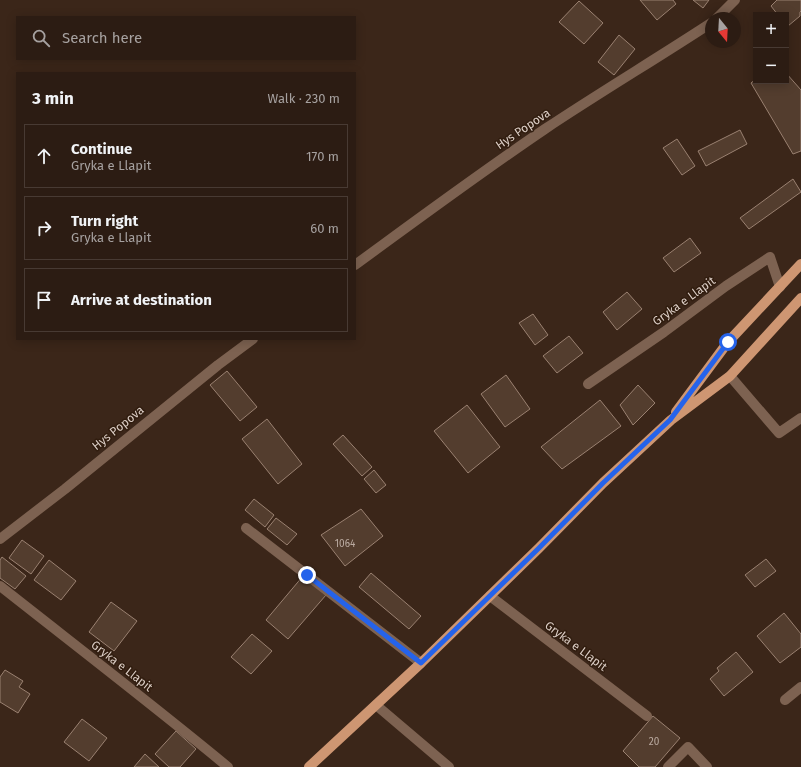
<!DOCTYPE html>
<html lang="en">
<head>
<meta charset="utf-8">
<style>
  body { margin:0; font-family:"Fira Sans",sans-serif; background:#34251c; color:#f1f3f6 }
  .controls { position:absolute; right:12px; top:12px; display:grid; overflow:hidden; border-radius:0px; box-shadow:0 2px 10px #0003 }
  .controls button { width:36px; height:36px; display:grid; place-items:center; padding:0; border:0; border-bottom:1px solid #483a33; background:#2c1c13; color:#f1f3f6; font:20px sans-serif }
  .compass { position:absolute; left:705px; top:12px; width:36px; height:36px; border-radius:50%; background:#2c1c13; box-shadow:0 2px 10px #0003; rotate:162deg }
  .stop { position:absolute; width:12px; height:12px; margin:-9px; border:3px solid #2563eb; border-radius:50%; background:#fff }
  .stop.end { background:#2563eb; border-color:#fff; box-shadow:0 1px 4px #0008 }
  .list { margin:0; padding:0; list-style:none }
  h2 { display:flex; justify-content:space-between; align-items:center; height:52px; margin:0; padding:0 16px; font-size:17px }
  h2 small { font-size:13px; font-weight:400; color:#a6a1a0 }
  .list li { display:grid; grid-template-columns:26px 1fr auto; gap:12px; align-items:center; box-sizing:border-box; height:64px; margin:0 8px 8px; padding:0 8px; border:1px solid #483a33; border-radius:0px }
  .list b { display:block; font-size:15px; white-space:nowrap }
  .list p { margin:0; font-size:13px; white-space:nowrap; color:#a6a1a0 }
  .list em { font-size:13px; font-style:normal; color:#a6a1a0 }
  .icon { flex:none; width:22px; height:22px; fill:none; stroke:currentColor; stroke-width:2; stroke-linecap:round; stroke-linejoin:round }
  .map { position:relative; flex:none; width:801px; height:767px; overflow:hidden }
  .search { position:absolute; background:#2c1c13; box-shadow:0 2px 10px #0003; left:16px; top:16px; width:340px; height:44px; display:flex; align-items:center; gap:10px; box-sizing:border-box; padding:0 14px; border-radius:0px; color:#a6a1a0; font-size:15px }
  .panel { position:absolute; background:#2c1c13; box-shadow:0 2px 10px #0003; left:16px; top:72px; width:340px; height:268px; border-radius:0px }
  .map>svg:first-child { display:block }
  .building { fill:#533d2e; stroke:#9a8171 }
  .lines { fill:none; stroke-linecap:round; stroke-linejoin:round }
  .minor { stroke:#7d6251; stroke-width:10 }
  .major { stroke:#ce9672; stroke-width:10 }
  .route { stroke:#2563eb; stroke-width:5 }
  .labels { text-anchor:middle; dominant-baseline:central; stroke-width:3; stroke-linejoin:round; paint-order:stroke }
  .number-label { font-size:10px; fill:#baaaa0 }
  .street-label { font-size:12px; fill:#dccec6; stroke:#311d0f }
</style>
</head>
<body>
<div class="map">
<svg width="801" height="767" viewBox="0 0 801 767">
  <rect width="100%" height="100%" fill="#3b2619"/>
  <path class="building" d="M 640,0 L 673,0 L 676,4 L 657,20 Z
    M 693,0 L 709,0 L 703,8 Z
    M 777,0 L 801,0 L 801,11 L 800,12 L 800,16 L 788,26 L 786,24 L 786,15 L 778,15 L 771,6 Z
    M 579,1 L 603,23 L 584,44 L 559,22 Z
    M 619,35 L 635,49 L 614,75 L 598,62 Z
    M 786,73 L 801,90 L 801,151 L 793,154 L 751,83 L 756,79 L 756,81 L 786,81 Z
    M 740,130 L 747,144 L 706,166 L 698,151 Z
    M 677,139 L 695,166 L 682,175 L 663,148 Z
    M 793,179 L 801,192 L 749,229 L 740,218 Z
    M 690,238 L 701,253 L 674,272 L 663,258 Z
    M 627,292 L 642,309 L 617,330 L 603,312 Z
    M 533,314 L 548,335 L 535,345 L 519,323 Z
    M 569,336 L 583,353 L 557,373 L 543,356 Z
    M 227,371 L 257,407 L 240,421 L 210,385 Z
    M 506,375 L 530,409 L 505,427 L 481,394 Z
    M 638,385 L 655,403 L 633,425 L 620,405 Z
    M 600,400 L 621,426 L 562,469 L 541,447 Z
    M 467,405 L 500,447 L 468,473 L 434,431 Z
    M 267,419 L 302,464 L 278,484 L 242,439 Z
    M 343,435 L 372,467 L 362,476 L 333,444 Z
    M 374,470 L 386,485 L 376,493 L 364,479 Z
    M 254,499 L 274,515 L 265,527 L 245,510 Z
    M 361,509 L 383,536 L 345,566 L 321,535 Z
    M 276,518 L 297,534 L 287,545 L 267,529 Z
    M 22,540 L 44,556 L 31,574 L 9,558 Z
    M 2,557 L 26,576 L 15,589 L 0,578 L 0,560 Z
    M 766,559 L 776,571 L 755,587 L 745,575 Z
    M 49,560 L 76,581 L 61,600 L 34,580 Z
    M 371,573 L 421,616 L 409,629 L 359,587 Z
    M 303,576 L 326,595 L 288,639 L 266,620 Z
    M 111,602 L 137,621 L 114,651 L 89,632 Z
    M 784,613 L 801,634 L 801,647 L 780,663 L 757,636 Z
    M 252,634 L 272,651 L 251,674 L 231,657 Z
    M 736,652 L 753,672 L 724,696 L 710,679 L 719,671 L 717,668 Z
    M 5,670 L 23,681 L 19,687 L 30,694 L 18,713 L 0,702 L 0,677 Z
    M 653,716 L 680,738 L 655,767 L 639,767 L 623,751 Z
    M 82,719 L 107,738 L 89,761 L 64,742 Z
    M 176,731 L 196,749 L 180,767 L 169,767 L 155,754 Z
    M 145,754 L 159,767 L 134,767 Z"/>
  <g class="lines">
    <path class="minor" d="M 717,18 L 735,0
      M 355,265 C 418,219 480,173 545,129 C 599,93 656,59 711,23
      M 730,376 L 779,433 L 801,418
      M 588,384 L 664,332 L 726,286 L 770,257 L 780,287
      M 246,528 L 421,663
      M 0,539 L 65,489 L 218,365 L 253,339
      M 0,586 C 76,646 153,705 228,767
      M 490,596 L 647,716
      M 785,700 L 801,687
      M 376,705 L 449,767
      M 668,767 L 688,747 L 707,767"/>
    <path class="major" d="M 676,412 L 728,342 L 801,264
      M 309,767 L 421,663 L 539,548 L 603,483 L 671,420 L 730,376 L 801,298"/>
  </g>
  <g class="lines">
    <path class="route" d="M 307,575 L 421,663 L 539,548 L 603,483 L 670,420 L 728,342"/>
  </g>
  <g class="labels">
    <g class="number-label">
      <text x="345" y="544">1064</text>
      <text x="654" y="742">20</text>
    </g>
    <g class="street-label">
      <text transform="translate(523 129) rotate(-34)">Hys Popova</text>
      <text transform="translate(684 301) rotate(-36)">Gryka e Llapit</text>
      <text transform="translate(118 428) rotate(-39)">Hys Popova</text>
      <text transform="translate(576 646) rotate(37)">Gryka e Llapit</text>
      <text transform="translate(122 666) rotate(38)">Gryka e Llapit</text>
    </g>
  </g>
</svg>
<div class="controls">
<button>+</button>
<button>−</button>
</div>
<svg class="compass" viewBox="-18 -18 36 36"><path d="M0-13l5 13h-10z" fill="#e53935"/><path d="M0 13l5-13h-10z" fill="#a6a1a0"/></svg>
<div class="stop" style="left:728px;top:342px"></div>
<div class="stop end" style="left:307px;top:575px"></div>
<div class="search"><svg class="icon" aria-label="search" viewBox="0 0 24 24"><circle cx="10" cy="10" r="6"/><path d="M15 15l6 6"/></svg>Search here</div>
<section class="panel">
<h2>3 min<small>Walk · 230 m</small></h2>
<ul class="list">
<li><svg class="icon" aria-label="ahead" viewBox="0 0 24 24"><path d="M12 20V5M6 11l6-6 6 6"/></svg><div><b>Continue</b><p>Gryka e Llapit</p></div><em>170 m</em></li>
<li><svg class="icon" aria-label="right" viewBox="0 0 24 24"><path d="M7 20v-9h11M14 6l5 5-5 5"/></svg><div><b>Turn right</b><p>Gryka e Llapit</p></div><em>60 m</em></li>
<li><svg class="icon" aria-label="arrive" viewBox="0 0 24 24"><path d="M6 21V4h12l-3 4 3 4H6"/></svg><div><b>Arrive at destination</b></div></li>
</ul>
</section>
</div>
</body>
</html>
